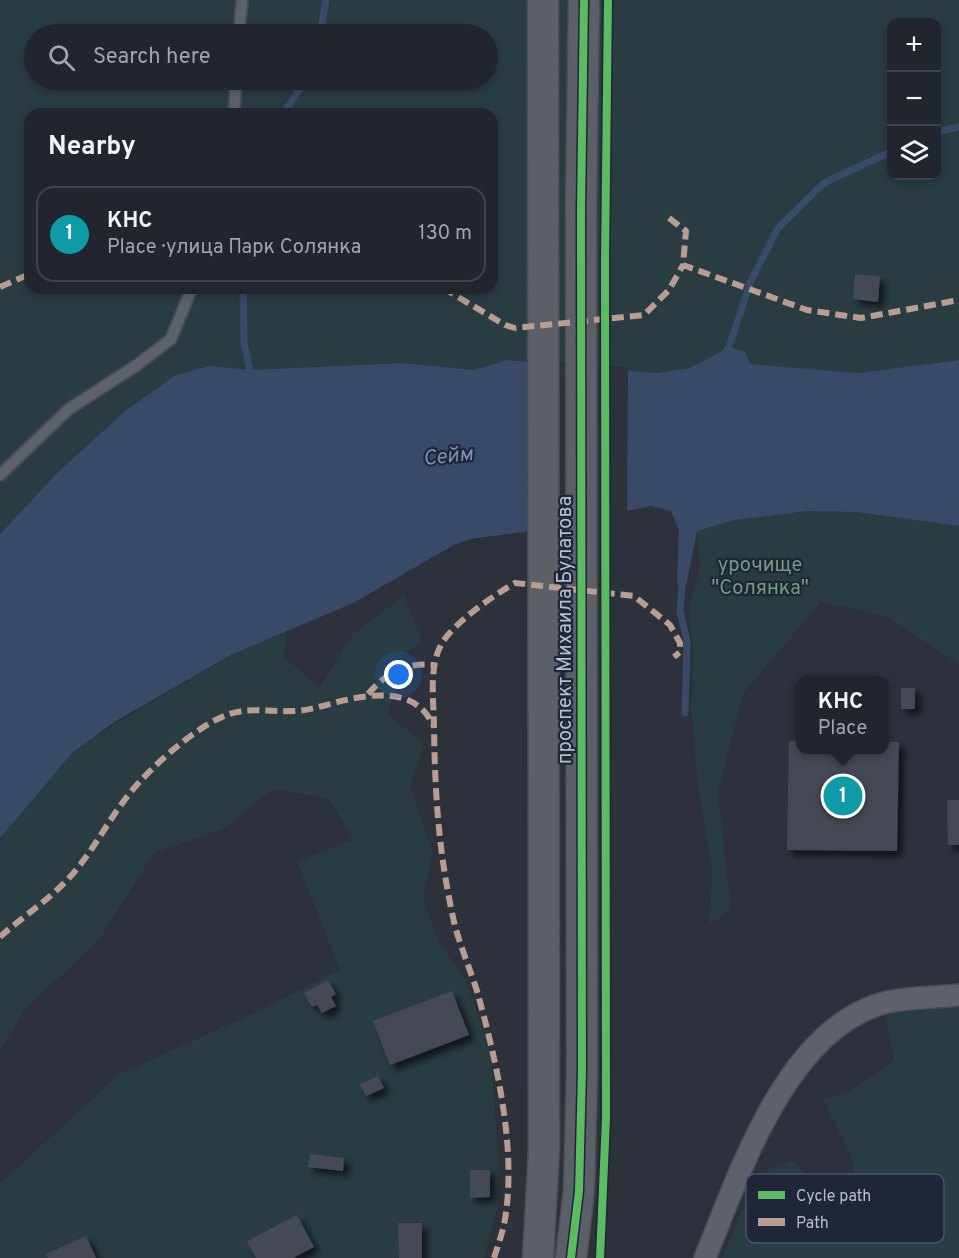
<!DOCTYPE html>
<html lang="en">
<head>
<meta charset="utf-8">
<style>
  body { margin:0; font-family:Overpass,sans-serif; background:#292d35; color:#f1f3f6 }
  .controls { position:absolute; right:18px; top:18px; display:grid; overflow:hidden; border-radius:12px; box-shadow:0 3px 9px #0003 }
  .controls button { width:54px; height:54px; display:grid; place-items:center; padding:0; border:0; border-bottom:2px solid #3e4249; background:#21252d; color:#f1f3f6; font:30px sans-serif }
  .you { position:absolute; left:399px; top:675px; width:21px; height:21px; margin:-15px; border:4px solid #fff; border-radius:50%; background:#1a73e8; box-shadow:0 0 0 9px #1a73e833 }
  .badge { display:grid; place-items:center; width:39px; height:39px; border-radius:50%; background:#868c9a; color:#fff; font-size:20px; font-weight:700 }
  .pin { position:absolute; translate:-50% -50%; border:3px solid #fff; box-shadow:0 2px 6px #0006 }
  .popup { position:absolute; left:796px; top:676px; width:93px; height:78px; box-sizing:border-box; display:grid; place-content:center; border-radius:12px; background:#21252d; filter:drop-shadow(0 2px 4px #0005); font-size:20px; white-space:nowrap; color:#a2a5aa }
  .popup b { font-size:22px; color:#f1f3f6 }
  .popup::after { content:''; position:absolute; left:50%; top:100%; margin-left:-12px; border:12px solid transparent; border-top-color:#21252d }
  .list { margin:0; padding:0; list-style:none }
  h2 { display:flex; justify-content:space-between; align-items:center; height:78px; margin:0; padding:0 24px; font-size:26px }
  h2 small { font-size:20px; font-weight:400; color:#a2a5aa }
  .list li { display:grid; grid-template-columns:39px 1fr auto; gap:18px; align-items:center; box-sizing:border-box; height:96px; margin:0 12px 12px; padding:0 12px; border:2px solid #3e4249; border-radius:18px }
  .list b { display:block; font-size:22px; white-space:nowrap }
  .list p { margin:0; font-size:20px; white-space:nowrap; color:#a2a5aa }
  .list em { font-size:20px; font-style:normal; color:#a2a5aa }
  .icon { flex:none; width:33px; height:33px; fill:none; stroke:currentColor; stroke-width:2; stroke-linecap:round; stroke-linejoin:round }
  .map { position:relative; flex:none; width:959px; height:1258px; overflow:hidden }
  .search { position:absolute; background:#21252d; box-shadow:0 3px 9px #0003; left:24px; top:24px; width:474px; height:66px; display:flex; align-items:center; gap:15px; box-sizing:border-box; padding:0 21px; border-radius:33px; color:#a2a5aa; font-size:22px }
  .panel { position:absolute; background:#21252d; box-shadow:0 3px 9px #0003; left:24px; top:108px; width:474px; height:186px; border-radius:18px }
  .map>svg:first-child { display:block }
  .green { fill:#283c42; fill-rule:evenodd }
  .water { fill:#394968 }
  .pier { fill:#2c313c }
  .lines { fill:none; stroke-linecap:round; stroke-linejoin:round }
  .stream { stroke:#394968; stroke-width:7 }
  .building { fill:#454a52; filter:url(#shadow) }
  .lane-casing { stroke:#484c54; stroke-width:14 }
  .street-casing { stroke:#484c54; stroke-width:24 }
  .secondary-casing { stroke:#484c54; stroke-width:33 }
  .lane { stroke:#5d6169; stroke-width:10 }
  .street { stroke:#5d6169; stroke-width:21 }
  .secondary { stroke:#5b5f68; stroke-width:30 }
  .quiet { stroke:#b99d93; stroke-width:6; stroke-dasharray:12 6; stroke-linecap:butt }
  .cycleway-casing { stroke:#1e2637; stroke-width:11 }
  .cycleway { stroke:#5cba63; stroke-width:8 }
  .labels { text-anchor:middle; dominant-baseline:central; stroke-width:4.5; stroke-linejoin:round; paint-order:stroke }
  .park-label { font-size:20px; fill:#6d9e7d; stroke:#1e2637 }
  .street-label { font-size:20px; fill:#b7bdcc; stroke:#1e2637 }
  .water-label { font-size:21px; font-style:italic; fill:#7d8fb4; stroke:#1e2637 }
  .key { fill:#1e2637; stroke:#4c5364; stroke-width:1.5 }
  .key-label { font-size:16px; fill:#b7bdcc }
</style>
</head>
<body>
<div class="map">
<svg width="959" height="1258" viewBox="0 0 959 1258">
  <defs>
    <filter id="shadow"><feDropShadow dx="5.5" dy="5.5" stdDeviation="3" flood-color="#0009"/></filter>
  </defs>
  <rect width="100%" height="100%" fill="#2c313c"/>
  <path class="green" d="M 0,0 L 959,0 L 959,360 L 858,373 L 750,364 L 729,347 L 690,368 L 657,373 L 506,360 L 474,370 L 403,363 L 251,370 L 211,366 L 197,369 L 174,376 L 125,411 L 56,474 L 0,534 ZM 892,22 L 936,22 L 936,176 L 892,176 ZM 34,34 L 488,34 L 488,80 L 34,80 ZM 30,114 L 492,114 L 492,288 L 30,288 Z
    M 807,511 L 857,512 L 959,526 L 959,664 L 886,616 L 821,602 L 743,694 L 718,793 L 731,909 L 709,926 L 712,872 L 697,778 L 691,708 L 694,657 L 688,606 L 700,568 L 697,531 L 735,520 Z
    M 404,595 L 422,642 L 387,664 L 395,691 L 387,714 L 424,744 L 410,786 L 433,853 L 423,899 L 439,943 L 466,979 L 491,1055 L 498,1157 L 497,1208 L 484,1258 L 0,1258 L 0,1184 L 118,1075 L 269,1006 L 344,967 L 339,968 L 297,861 L 354,840 L 329,799 L 273,789 L 223,829 L 154,853 L 98,941 L 24,1010 L 0,1051 L 0,838 L 53,774 L 73,752 L 91,739 L 231,655 L 287,632 L 284,657 L 319,688 L 352,635 Z
    M 959,1006 L 959,1258 L 722,1258 L 757,1174 L 792,1160 L 857,1225 L 852,1158 L 823,1100 L 850,1091 L 894,1060 L 885,1014 Z"/>
  <path class="water" d="M 729,347 L 745,352 L 750,364 L 858,373 L 959,360 L 959,526 L 857,512 L 807,511 L 735,520 L 697,531 L 686,586 L 677,584 L 679,530 L 671,511 L 651,506 L 523,532 L 470,539 L 454,545 L 353,603 L 231,655 L 116,721 L 73,752 L 0,838 L 0,534 L 56,474 L 125,411 L 174,376 L 197,369 L 211,366 L 251,370 L 403,363 L 474,370 L 506,360 L 657,373 L 690,368 Z"/>
  <path class="pier" d="M 531,359 L 628,368 L 627,514 L 531,533 Z"/>
  <g class="lines">
    <path class="stream" d="M 320,34 L 326,0
      M 283,114 L 306,80
      M 936,132 L 959,127
      M 243,288 L 244,342 L 251,377
      M 724,354 L 729,347 L 750,283 L 778,228 L 824,183 L 892,151
      M 682,586 L 680,611 L 687,641 L 685,713"/>
  </g>
  <path class="building" d="M 855,274 L 880,276 L 878,302 L 853,299 Z
    M 901,688 L 915,688 L 915,709 L 901,709 Z
    M 789,741 L 801,741 L 801,750 L 885,750 L 885,742 L 899,742 L 897,851 L 787,850 Z
    M 947,800 L 959,800 L 959,845 L 948,845 Z
    M 328,980 L 336,994 L 331,997 L 336,1006 L 322,1013 L 317,1005 L 312,1007 L 304,993 Z
    M 452,991 L 469,1035 L 390,1065 L 373,1021 Z
    M 378,1076 L 384,1088 L 366,1096 L 360,1084 Z
    M 310,1154 L 344,1158 L 343,1171 L 308,1167 Z
    M 470,1170 L 490,1170 L 490,1197 L 470,1198 Z
    M 297,1215 L 314,1247 L 293,1258 L 256,1258 L 247,1241 Z
    M 398,1223 L 422,1223 L 422,1258 L 399,1258 Z
    M 86,1236 L 96,1258 L 48,1258 L 46,1254 Z"/>
  <g class="lines">
    <g class="lane-casing">
      <path id="lane" d="M 239,34 L 242,0
        M 234,114 L 236,80
        M 0,475 L 69,409 L 137,365 L 171,339 L 192,288"/>
    </g>
    <g class="street-casing">
      <path id="street" d="M 705,1258 C 739,1175 784,1036 877,1005 C 900,997 935,998 959,995"/>
    </g>
    <g class="secondary-casing">
      <path id="secondary" d="M 538,1258 L 544,1150 L 543,0
        M 571,1258 L 579,1191 L 582,1071 L 581,209 L 584,0"/>
    </g>
    <use href="#lane" class="lane"/>
    <use href="#street" class="street"/>
    <use href="#secondary" class="secondary"/>
    <path class="quiet" d="M 669,218 L 686,231 L 683,265 L 807,310 L 861,318 L 959,300
      M 0,287 L 30,274
      M 443,288 L 505,325 L 515,328 L 644,315 L 669,290 L 683,265
      M 368,694 C 386,673 406,662 434,665
      M 0,937 C 22,917 49,900 69,878 C 93,852 108,820 130,793 C 152,766 196,726 229,714 C 251,707 270,712 292,711 C 307,711 322,706 337,702 C 371,694 415,686 433,725
      M 494,1258 C 498,1245 503,1232 505,1219 C 517,1148 496,1059 477,991 C 470,969 461,948 455,926 C 439,857 435,798 434,728 C 434,702 428,667 442,643 C 455,622 494,595 515,583 L 634,596 L 670,625 L 680,643 L 680,652 L 674,657"/>
    <g class="cycleway-casing">
      <path id="cycleway" d="M 571,1258 L 579,1191 L 582,1071 L 581,209 L 584,0
        M 600,1258 L 606,1118 L 605,261 L 608,0"/>
    </g>
    <use href="#cycleway" class="cycleway"/>
  </g>
  <g class="labels">
    <g class="park-label">
      <text x="760" y="566">урочище<tspan x="760" dy="23">"Солянка"</tspan></text>
    </g>
    <g class="street-label">
      <text transform="translate(566 630) rotate(-90)">проспект Михаила Булатова</text>
    </g>
    <g class="water-label">
      <text transform="translate(448 457) rotate(-6)">Сейм</text>
    </g>
  </g>
  <rect x="746" y="1174" width="198" height="69" rx="9" class="key"/>
  <rect x="758" y="1191" width="27" height="8" fill="#5cba63"/>
  <rect x="758" y="1218" width="27" height="8" fill="#b99d93"/>
  <g class="key-label">
    <text x="796" y="1201">Cycle path</text>
    <text x="796" y="1228">Path</text>
  </g>
</svg>
<div class="controls">
<button>+</button>
<button>−</button>
<button><svg class="icon" aria-label="layers" viewBox="0 0 24 24"><path d="M12 4l9 5-9 5-9-5zM3 14l9 5 9-5"/></svg></button>
</div>
<div class="you"></div>
<div class="pin badge" style="left:843px;top:796px;background:#0f9aa8">1</div>
<div class="popup"><b>КНС</b>Place</div>
<div class="search"><svg class="icon" aria-label="search" viewBox="0 0 24 24"><circle cx="10" cy="10" r="6"/><path d="M15 15l6 6"/></svg>Search here</div>
<section class="panel">
<h2>Nearby<small></small></h2>
<ul class="list">
<li><span class="badge" style="background:#0f9aa8">1</span><div><b>КНС</b><p>Place · улица Парк Солянка</p></div><em>130 m</em></li>
</ul>
</section>
</div>
</body>
</html>
